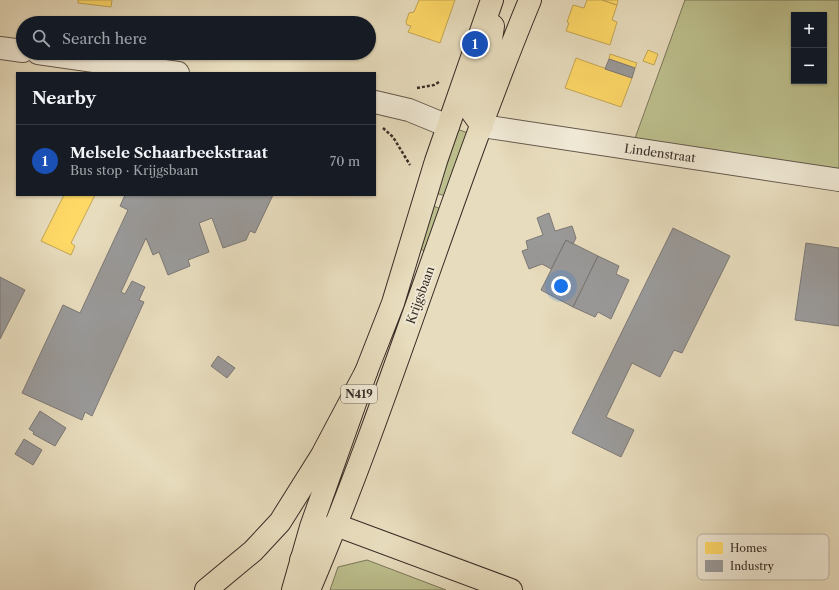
<!DOCTYPE html>
<html lang="en">
<head>
<meta charset="utf-8">
<style>
  body { margin:0; font-family:"Libre Caslon Text",serif; background:#242831; color:#f1f3f6 }
  .controls { position:absolute; right:12px; top:12px; display:grid; overflow:hidden; border-radius:0px; box-shadow:0 1px 3px #0004 }
  .controls button { width:36px; height:36px; display:grid; place-items:center; padding:0; border:0; border-bottom:1px solid #363941; background:#171b24; color:#f1f3f6; font:20px sans-serif }
  .you { position:absolute; left:561px; top:286px; width:14px; height:14px; margin:-10px; border:3px solid #fff; border-radius:50%; background:#1a73e8; box-shadow:0 0 0 6px #1a73e833 }
  .badge { display:grid; place-items:center; width:26px; height:26px; border-radius:50%; background:#7c3aed; color:#fff; font-size:13px; font-weight:700 }
  .pin { position:absolute; translate:-50% -50%; border:2px solid #fff; box-shadow:0 1px 4px #0006 }
  .list { margin:0; padding:0; list-style:none }
  h2 { display:flex; justify-content:space-between; align-items:center; height:52px; margin:0; padding:0 16px; font-size:17px }
  h2 small { font-size:13px; font-weight:400; color:#9ea1a6 }
  .list li { display:grid; grid-template-columns:26px 1fr auto; gap:12px; align-items:center; box-sizing:border-box; height:72px; padding:0 16px; border-top:1px solid #363941 }
  .list b { display:block; font-size:15px; white-space:nowrap }
  .list p { margin:0; font-size:13px; white-space:nowrap; color:#9ea1a6 }
  .list em { font-size:13px; font-style:normal; color:#9ea1a6 }
  .icon { flex:none; width:22px; height:22px; fill:none; stroke:currentColor; stroke-width:2; stroke-linecap:round; stroke-linejoin:round }
  .map { position:relative; flex:none; width:839px; height:590px; overflow:hidden }
  .search { position:absolute; background:#171b24; box-shadow:0 1px 3px #0004; left:16px; top:16px; width:360px; height:44px; display:flex; align-items:center; gap:10px; box-sizing:border-box; padding:0 14px; border-radius:22px; color:#9ea1a6; font-size:15px }
  .panel { position:absolute; background:#171b24; box-shadow:0 1px 3px #0004; left:16px; top:72px; width:360px; height:124px; border-radius:0px }
  .map>svg:first-child { display:block }
  .green { fill:#bcbf8d; stroke:#7a765a; fill-rule:evenodd }
  .homes { fill:#ffd966; stroke:#c3a553 }
  .industry { fill:#999; stroke:#7c7876 }
  .lines { fill:none; stroke-linecap:round; stroke-linejoin:round }
  .minor-casing { stroke:#64584c; stroke-width:24 }
  .major-casing { stroke:#382c26; stroke-width:24 }
  .highway-casing { stroke:#382c26; stroke-width:24 }
  .path { stroke:#382c26; stroke-width:2.5; stroke-dasharray:3 2; stroke-linecap:butt }
  .minor { stroke:#efe8d4; stroke-width:22 }
  .major { stroke:#e7dcbd; stroke-width:22 }
  .highway { stroke:#e7dcbd; stroke-width:22 }
  .labels { text-anchor:middle; dominant-baseline:central; stroke-width:4; stroke-linejoin:round; paint-order:stroke }
  .shield { fill:#efe8d4; stroke:#6f645a; stroke-width:1 }
  .shield-label { font-size:11px; font-weight:bold; fill:#382c26 }
  .street-label { font-size:12px; fill:#382c26; stroke:#efe8d4 }
  .key { fill:#efe8d4; stroke:#b8b0a0; stroke-width:1 }
  .key-label { font-size:11px; fill:#382c26 }
</style>
</head>
<body>
<div class="map">
<svg width="839" height="590" viewBox="0 0 839 590">
  <rect width="100%" height="100%" fill="#e7dcbd"/>
  <filter id="stains"><feTurbulence type="fractalNoise" baseFrequency=".005" numOctaves="4"/><feColorMatrix values="0 0 0 0 .2 0 0 0 0 .09 0 0 0 0 .02 0 0 0 .5 -.17"/></filter>
  <radialGradient id="worn" r=".72"><stop offset=".6" stop-color="#630" stop-opacity="0"/><stop offset="1" stop-color="#630" stop-opacity=".3"/></radialGradient>
  <path class="green" d="M 685,0 L 839,0 L 839,169 L 634,141 ZM 794,15 L 824,15 L 824,81 L 794,81 Z
    M 454,128 L 471,134 L 449,197 L 432,192 Z
    M 428,204 L 444,210 L 430,253 L 415,247 Z
    M 367,560 L 446,590 L 330,590 L 338,567 Z"/>
  <path class="homes" d="M 78,0 L 112,0 L 111,7 L 78,3 Z
    M 419,0 L 455,0 L 440,43 L 408,32 L 411,26 L 407,25 L 406,22 L 409,13 L 414,12 Z
    M 587,0 L 602,0 L 617,5 L 612,20 L 617,22 L 610,45 L 566,31 L 569,23 L 567,22 L 573,5 L 584,8 Z
    M 602,0 L 618,0 L 617,5 Z
    M 648,50 L 658,54 L 654,65 L 643,61 Z
    M 610,54 L 637,63 L 635,68 L 609,59 Z
    M 576,58 L 632,78 L 621,107 L 565,88 Z
    M 64,195 L 95,195 L 71,243 L 75,246 L 71,255 L 41,241 Z"/>
  <path class="industry" d="M 609,59 L 635,68 L 632,78 L 605,69 Z
    M 125,195 L 273,195 L 255,233 L 250,231 L 246,240 L 223,248 L 212,218 L 199,223 L 209,252 L 188,260 L 190,266 L 168,275 L 159,252 L 153,255 L 146,238 L 121,292 L 125,294 L 132,281 L 145,287 L 139,300 L 144,302 L 92,416 L 85,412 L 82,420 L 22,393 L 63,305 L 80,313 L 128,210 L 120,206 Z
    M 549,213 L 555,231 L 572,226 L 576,238 L 573,244 L 566,240 L 551,269 L 542,264 L 529,269 L 522,251 L 528,249 L 526,241 L 543,235 L 537,218 Z
    M 673,228 L 730,256 L 682,353 L 674,350 L 660,377 L 632,363 L 606,417 L 634,430 L 621,457 L 572,433 Z
    M 566,240 L 598,256 L 573,307 L 541,290 Z
    M 806,243 L 839,248 L 839,326 L 795,320 Z
    M 598,256 L 619,266 L 616,274 L 629,280 L 611,319 L 598,312 L 595,317 L 573,307 Z
    M 0,277 L 25,290 L 0,339 Z
    M 218,356 L 235,368 L 227,378 L 211,366 Z
    M 40,411 L 66,428 L 55,446 L 33,434 L 34,432 L 29,429 Z
    M 24,439 L 42,450 L 33,465 L 15,454 Z"/>
  <g class="lines">
    <g class="minor-casing">
      <path id="minor" d="M 0,48 L 23,51
        M 38,53 L 178,73
        M 375,102 L 409,110 L 448,126
        M 482,126 L 839,180"/>
    </g>
    <g class="major-casing">
      <path id="major" d="M 482,126 L 472,112 L 472,104 L 488,59 L 493,26
        M 293,590 L 311,527 L 366,372 L 393,303 L 436,161 L 492,0
        M 309,590 C 391,397 450,194 530,0"/>
    </g>
    <g class="highway-casing">
      <path id="highway" d="M 301,560 C 311,541 316,533 336,525 L 511,590
        M 206,590 L 253,551 L 280,522 L 322,455 L 366,372"/>
    </g>
    <path class="path" d="M 417,88 L 434,85 L 439,82
      M 383,128 L 393,137 L 410,165"/>
    <use href="#minor" class="minor"/>
    <use href="#major" class="major"/>
    <use href="#highway" class="highway"/>
  </g>
  <g class="labels">
    <rect class="shield" x="341" y="385" width="36" height="18" rx="3"/>
    <g class="shield-label">
      <text x="359" y="394">N419</text>
    </g>
    <g class="street-label">
      <text transform="translate(660 153) rotate(8)">Lindenstraat</text>
      <text transform="translate(420 295) rotate(-70)">Krijgsbaan</text>
    </g>
  </g>
  <rect x="697" y="534" width="132" height="46" rx="6" class="key"/>
  <rect x="705" y="542" width="18" height="12" fill="#ffd966"/>
  <rect x="705" y="560" width="18" height="12" fill="#999"/>
  <g class="key-label">
    <text x="730" y="552">Homes</text>
    <text x="730" y="570">Industry</text>
  </g>
  <rect width="100%" height="100%" filter="url(#stains)"/>
  <rect width="100%" height="100%" fill="url(#worn)"/>
</svg>
<div class="controls">
<button>+</button>
<button>−</button>
</div>
<div class="you"></div>
<div class="pin badge" style="left:475px;top:44px;background:#1a4fb4">1</div>
<div class="search"><svg class="icon" aria-label="search" viewBox="0 0 24 24"><circle cx="10" cy="10" r="6"/><path d="M15 15l6 6"/></svg>Search here</div>
<section class="panel">
<h2>Nearby<small></small></h2>
<ul class="list">
<li><span class="badge" style="background:#1a4fb4">1</span><div><b>Melsele Schaarbeekstraat</b><p>Bus stop · Krijgsbaan</p></div><em>70 m</em></li>
</ul>
</section>
</div>
</body>
</html>
